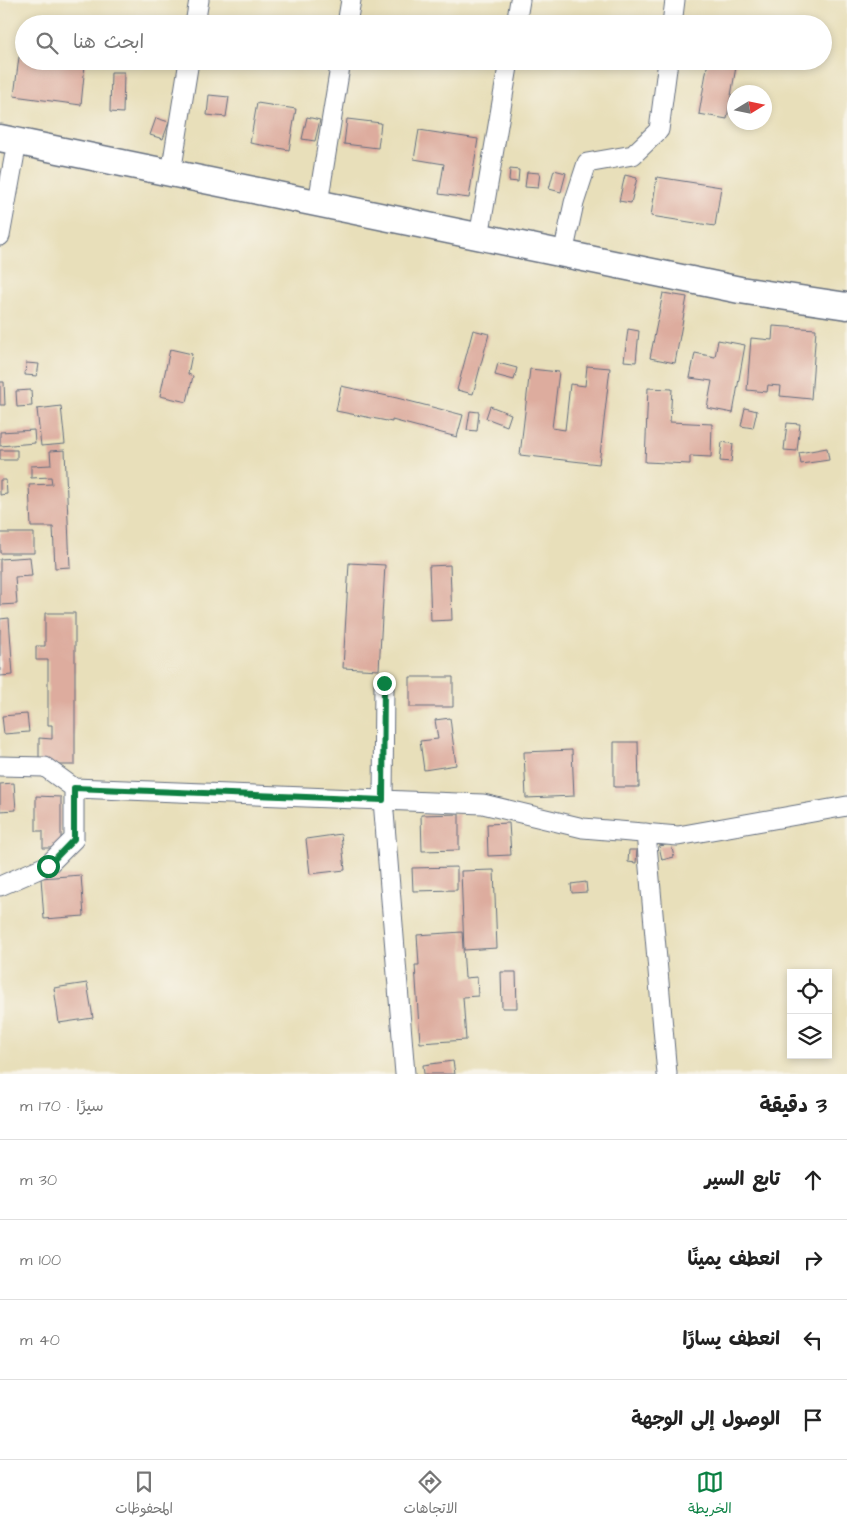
<!DOCTYPE html>
<html lang="ar">
<head>
<meta charset="utf-8">
<style>
  body { margin:0; font-family:"Architects Daughter","Playpen Sans Arabic",sans-serif; background:#f2f2f2; color:#222; direction:rtl }
  .controls { position:absolute; right:15px; bottom:15px; display:grid; overflow:hidden; border-radius:0px; box-shadow:0 2px 8px #0003 }
  .controls button { width:45px; height:45px; display:grid; place-items:center; padding:0; border:0; border-bottom:1px solid #e0e0e0; background:#fff; color:#222; font:25px sans-serif }
  .compass { position:absolute; left:727px; top:85px; width:45px; height:45px; border-radius:50%; background:#fff; box-shadow:0 2px 8px #0003; rotate:80deg }
  .stop { position:absolute; width:15px; height:15px; margin:-11px; border:4px solid #0b8043; border-radius:50%; background:#fff }
  .stop.end { background:#0b8043; border-color:#fff; box-shadow:0 1px 5px #0008 }
  .list { margin:0; padding:0; list-style:none }
  h2 { display:flex; justify-content:space-between; align-items:center; height:65px; margin:0; padding:0 20px; font-size:21px }
  h2 small { font-size:16px; font-weight:400; color:#767676 }
  .list li { display:grid; grid-template-columns:32px 1fr auto; gap:15px; align-items:center; box-sizing:border-box; height:80px; padding:0 20px; border-top:1px solid #e0e0e0 }
  .list b { display:block; font-size:19px; white-space:nowrap }
  .list em { font-size:16px; font-style:normal; color:#767676 }
  .icon { flex:none; width:28px; height:28px; fill:none; stroke:currentColor; stroke-width:2; stroke-linecap:round; stroke-linejoin:round }
  .map { position:relative; flex:none; width:847px; height:1074px; overflow:hidden; direction:ltr }
  .search { position:absolute; background:#fff; box-shadow:0 2px 8px #0003; left:15px; right:15px; top:15px; height:55px; display:flex; align-items:center; gap:12px; box-sizing:border-box; padding:0 18px; border-radius:28px; color:#767676; font-size:19px }
  .sheet { height:385px; background:#fff }
  nav { display:flex; justify-content:space-around; align-items:center; box-sizing:border-box; height:70px; border-top:1px solid #e0e0e0; background:#fff; font-size:14px; color:#767676 }
  nav a { display:grid; justify-items:center; gap:2px }
  nav .on { color:#0b8043 }
  .map>svg:first-child { display:block }
  .building { fill:#ddac9e }
  .lines { fill:none; stroke-linecap:round; stroke-linejoin:round }
  .minor-casing { stroke:#636d7e; stroke-width:21 }
  .secondary-casing { stroke:#636d7e; stroke-width:29 }
  .minor { stroke:#fff; stroke-width:19 }
  .secondary { stroke:#fff; stroke-width:26 }
  .route { stroke:#0b8043; stroke-width:6 }
</style>
</head>
<body>
<div class="map">
<svg width="847" height="1074" viewBox="0 0 847 1074">
  <rect width="100%" height="100%" fill="#f7f3e8"/>
  <filter id="ink" filterUnits="userSpaceOnUse"><feTurbulence type="fractalNoise" baseFrequency=".02" numOctaves="2"/><feDisplacementMap in="SourceGraphic" scale="10" xChannelSelector="R" yChannelSelector="G"/><feConvolveMatrix kernelMatrix="1 2 1 2 8 2 1 2 1" color-interpolation-filters="sRGB"/></filter>
  <filter id="wash" filterUnits="userSpaceOnUse"><feTurbulence type="fractalNoise" baseFrequency=".0096" numOctaves="4" result="noise"/><feDisplacementMap in="SourceGraphic" scale="20" xChannelSelector="R" yChannelSelector="G"/><feGaussianBlur stdDeviation="1.12" result="paint"/><feColorMatrix in="noise" values="0 0 0 0 0 0 0 0 0 0 0 0 0 0 0 0 0 1.4 0 .05"/><feComposite in="paint" operator="in"/></filter>
  <g filter="url(#wash)">
    <rect width="100%" height="100%" fill="#e8dfba"/>
    <g id="blocks">
      <path class="building" d="M 19,57 L 24,57 L 24,61 L 54,61 L 85,65 L 81,105 L 14,96 Z
        M 708,61 L 737,61 L 727,119 L 699,114 Z
        M 111,72 L 124,72 L 123,113 L 110,112 Z
        M 209,95 L 229,97 L 226,117 L 207,115 Z
        M 257,103 L 296,109 L 289,150 L 250,143 Z
        M 307,117 L 320,120 L 315,141 L 302,139 Z
        M 156,118 L 169,122 L 163,139 L 150,135 Z
        M 347,119 L 381,123 L 378,148 L 344,144 Z
        M 419,130 L 478,139 L 469,198 L 439,194 L 444,164 L 414,159 Z
        M 510,169 L 519,170 L 518,182 L 509,181 Z
        M 554,170 L 566,173 L 561,192 L 549,189 Z
        M 527,172 L 540,173 L 538,188 L 525,187 Z
        M 625,175 L 637,178 L 631,203 L 619,201 Z
        M 657,177 L 721,187 L 715,226 L 651,216 Z
        M 663,293 L 687,297 L 675,363 L 650,358 Z
        M 773,326 L 816,329 L 811,399 L 780,396 L 781,386 L 768,385 L 767,392 L 747,390 L 751,338 L 772,340 Z
        M 628,329 L 639,331 L 636,362 L 624,361 Z
        M 473,330 L 489,334 L 473,394 L 457,390 Z
        M 718,340 L 745,345 L 733,413 L 707,408 L 712,381 L 690,378 L 695,353 L 715,357 Z
        M 170,349 L 192,354 L 188,374 L 193,376 L 187,402 L 160,396 Z
        M 26,363 L 39,364 L 37,376 L 25,375 Z
        M 498,363 L 517,368 L 514,380 L 495,375 Z
        M 587,366 L 610,368 L 599,464 L 520,455 L 530,369 L 559,372 L 552,428 L 565,430 L 570,384 L 585,386 Z
        M 0,382 L 4,382 L 5,405 L 0,405 Z
        M 341,386 L 397,398 L 463,415 L 457,437 L 392,420 L 392,422 L 336,411 Z
        M 648,388 L 672,389 L 670,422 L 712,424 L 711,457 L 690,456 L 690,464 L 645,462 Z
        M 31,390 L 32,406 L 17,407 L 16,391 Z
        M 61,406 L 65,444 L 41,446 L 37,409 Z
        M 490,406 L 511,414 L 507,426 L 486,418 Z
        M 745,408 L 757,411 L 753,428 L 741,426 Z
        M 470,411 L 479,412 L 477,431 L 467,430 Z
        M 787,423 L 800,424 L 797,451 L 784,450 Z
        M 34,430 L 35,443 L 0,446 L 0,432 Z
        M 722,442 L 733,444 L 731,462 L 720,461 Z
        M 827,448 L 829,460 L 801,464 L 799,453 Z
        M 0,450 L 17,450 L 17,460 L 0,460 Z
        M 65,450 L 70,567 L 55,568 L 53,527 L 31,527 L 29,485 L 52,484 L 51,477 L 31,478 L 31,466 L 51,465 L 50,451 Z
        M 0,480 L 6,480 L 7,494 L 0,495 Z
        M 0,533 L 34,533 L 34,553 L 0,553 Z
        M 30,557 L 32,576 L 15,577 L 17,604 L 0,605 L 0,559 Z
        M 349,563 L 385,565 L 379,670 L 343,668 Z
        M 450,565 L 452,620 L 431,621 L 429,566 Z
        M 45,613 L 75,613 L 75,765 L 39,765 L 39,738 L 52,739 L 52,725 L 48,725 L 48,660 L 36,660 L 36,646 L 45,646 Z
        M 9,618 L 13,675 L 0,676 L 0,619 Z
        M 410,677 L 453,677 L 453,707 L 410,707 Z
        M 27,714 L 29,732 L 4,734 L 2,716 Z
        M 450,718 L 456,765 L 424,770 L 420,741 L 438,739 L 435,720 Z
        M 614,742 L 638,742 L 639,787 L 614,787 Z
        M 572,750 L 574,796 L 526,798 L 524,752 Z
        M 14,783 L 16,810 L 0,811 L 0,784 Z
        M 36,796 L 61,797 L 61,848 L 43,848 L 43,831 L 36,831 Z
        M 459,814 L 459,850 L 422,851 L 421,815 Z
        M 509,823 L 511,855 L 488,856 L 487,824 Z
        M 341,834 L 345,870 L 310,874 L 306,839 Z
        M 671,844 L 674,857 L 662,860 L 659,846 Z
        M 629,850 L 637,850 L 636,863 L 628,862 Z
        M 457,867 L 457,890 L 413,891 L 412,868 Z
        M 494,870 L 497,948 L 464,950 L 461,871 Z
        M 81,875 L 84,916 L 44,919 L 41,878 Z
        M 586,882 L 587,892 L 572,893 L 571,884 Z
        M 462,932 L 465,978 L 477,977 L 478,996 L 463,997 L 466,1040 L 420,1043 L 415,965 L 419,965 L 417,935 Z
        M 501,972 L 516,972 L 517,1008 L 502,1008 Z
        M 87,983 L 93,1018 L 59,1023 L 54,988 Z
        M 453,1061 L 455,1074 L 424,1074 L 423,1065 Z"/>
    </g>
  </g>
  <g filter="url(#ink)">
    <use href="#blocks" fill-opacity="0" stroke="#636d7e" stroke-width="1"/>
    <g class="lines">
      <g class="minor-casing">
        <path id="minor" d="M 195,24 L 199,0
          M 347,24 L 351,0
          M 516,24 L 520,0
          M 672,24 L 675,0
          M 171,173 L 189,61
          M 318,203 L 341,61
          M 0,236 L 17,142
          M 479,237 L 509,61
          M 563,254 L 574,203 L 587,163 L 633,155 L 659,130 L 668,61
          M 384,683 L 383,800 L 405,1074
          M 0,766 L 45,767 L 74,788 L 483,804 L 583,828 L 678,836 L 847,806
          M 646,833 L 667,1074
          M 0,886 L 48,865 L 74,839 L 74,788"/>
      </g>
      <g class="secondary-casing">
        <path id="secondary" d="M 0,138 L 740,290 L 847,306"/>
      </g>
      <use href="#minor" class="minor"/>
      <use href="#secondary" class="secondary"/>
    </g>
  </g>
  <g class="lines" filter="url(#ink)">
    <path class="route" d="M 48,866 L 74,839 L 74,788 L 383,800 L 384,683"/>
  </g>
</svg>
<div class="controls">
<button><svg class="icon" aria-label="locate" viewBox="0 0 24 24"><circle cx="12" cy="12" r="6"/><path d="M12 2v4M12 18v4M2 12h4M18 12h4"/></svg></button>
<button><svg class="icon" aria-label="layers" viewBox="0 0 24 24"><path d="M12 4l9 5-9 5-9-5zM3 14l9 5 9-5"/></svg></button>
</div>
<svg class="compass" viewBox="-18 -18 36 36"><path d="M0-13l5 13h-10z" fill="#e53935"/><path d="M0 13l5-13h-10z" fill="#767676"/></svg>
<div class="stop" style="left:48px;top:866px"></div>
<div class="stop end" style="left:384px;top:683px"></div>
<div class="search"><svg class="icon" aria-label="search" viewBox="0 0 24 24"><circle cx="10" cy="10" r="6"/><path d="M15 15l6 6"/></svg>ابحث هنا</div>
</div>
<section class="sheet">
<h2>3 دقيقة<small>سيرًا · 170 m</small></h2>
<ul class="list">
<li><svg class="icon" aria-label="ahead" viewBox="0 0 24 24"><path d="M12 20V5M6 11l6-6 6 6"/></svg><div><b>تابع السير</b></div><em>30 m</em></li>
<li><svg class="icon" aria-label="right" viewBox="0 0 24 24"><path d="M7 20v-9h11M14 6l5 5-5 5"/></svg><div><b>انعطف يمينًا</b></div><em>100 m</em></li>
<li><svg class="icon" aria-label="left" viewBox="0 0 24 24"><path d="M17 20v-9H6M10 6l-5 5 5 5"/></svg><div><b>انعطف يسارًا</b></div><em>40 m</em></li>
<li><svg class="icon" aria-label="arrive" viewBox="0 0 24 24"><path d="M6 21V4h12l-3 4 3 4H6"/></svg><div><b>الوصول إلى الوجهة</b></div></li>
</ul>
</section>
<nav>
<a class="on"><svg class="icon" aria-label="map" viewBox="0 0 24 24"><path d="M3 6l6-2 6 2 6-2v14l-6 2-6-2-6 2zM9 4v14M15 6v14"/></svg>الخريطة</a>
<a><svg class="icon" aria-label="directions" viewBox="0 0 24 24"><path d="M12 3l9 9-9 9-9-9zM9 14v-3h6M13 9l2 2-2 2"/></svg>الاتجاهات</a>
<a><svg class="icon" aria-label="saved" viewBox="0 0 24 24"><path d="M7 4h10v16l-5-4-5 4z"/></svg>المحفوظات</a>
</nav>
</body>
</html>
